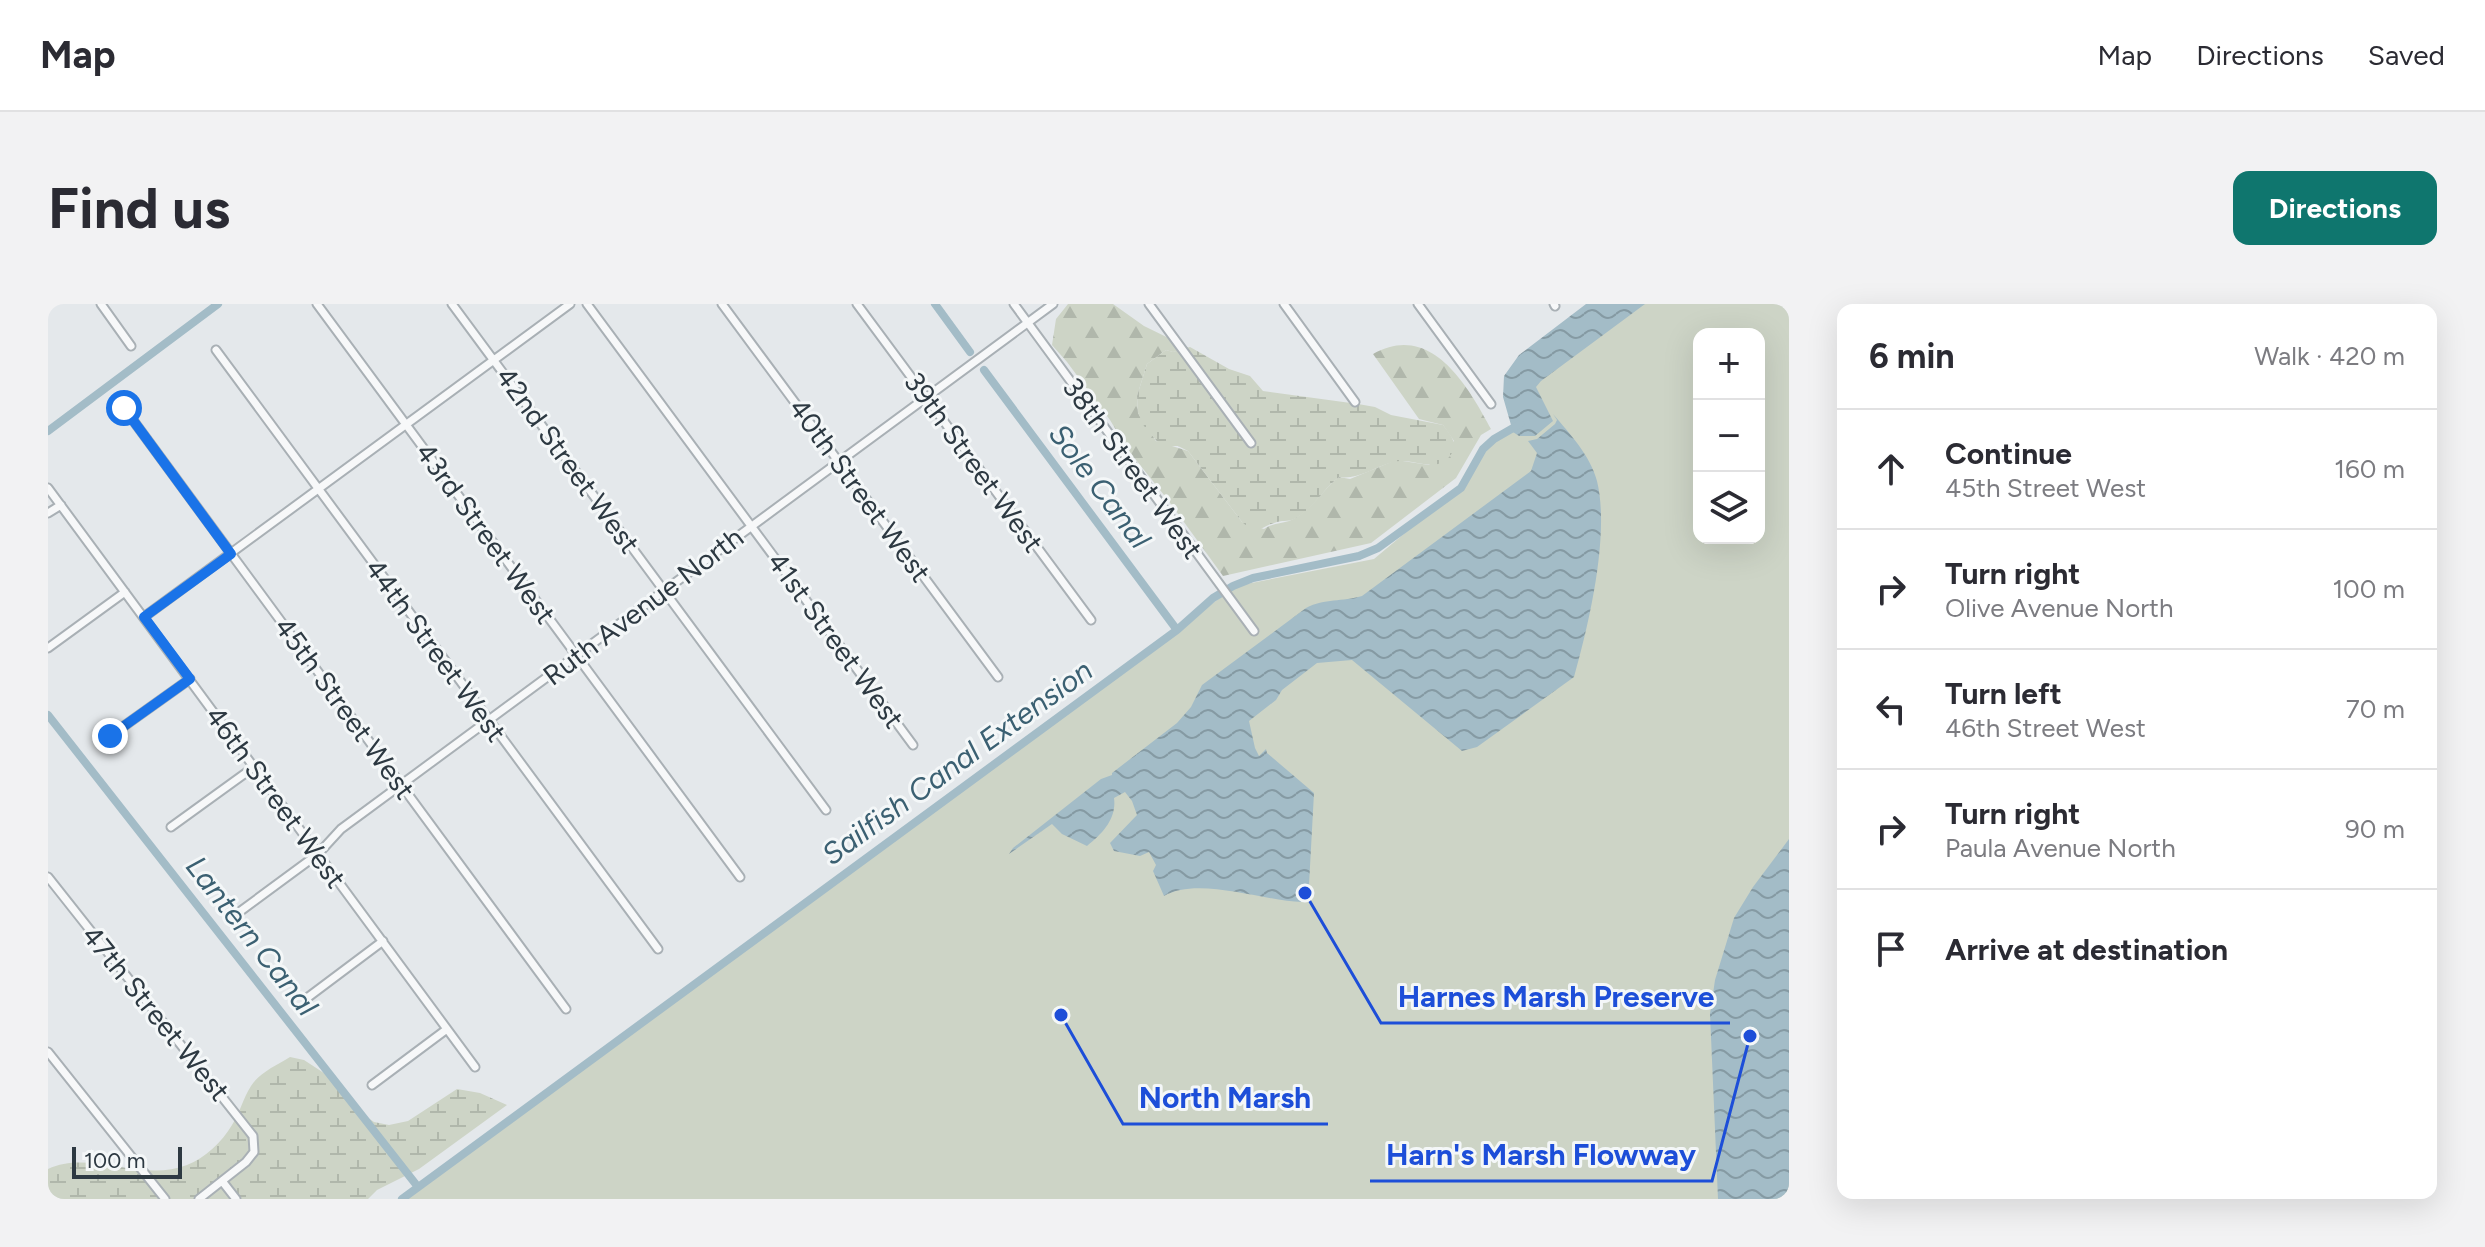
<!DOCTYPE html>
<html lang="en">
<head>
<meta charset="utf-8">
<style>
  body { margin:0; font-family:Figtree,sans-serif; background:#f2f2f3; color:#2b2b33 }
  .controls { position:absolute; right:24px; top:24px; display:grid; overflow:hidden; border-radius:16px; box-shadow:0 8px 32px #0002 }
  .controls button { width:72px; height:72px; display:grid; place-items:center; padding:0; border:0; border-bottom:2px solid #e1e1e2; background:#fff; color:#2b2b33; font:40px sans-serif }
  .scale { position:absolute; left:24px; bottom:20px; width:110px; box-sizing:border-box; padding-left:8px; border:4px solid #2d3942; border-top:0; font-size:22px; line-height:28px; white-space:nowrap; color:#2d3942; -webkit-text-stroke:6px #f4f7f8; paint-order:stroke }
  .stop { position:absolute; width:24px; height:24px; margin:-18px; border:6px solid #1a73e8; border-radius:50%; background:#fff }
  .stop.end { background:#1a73e8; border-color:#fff; box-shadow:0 2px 8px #0008 }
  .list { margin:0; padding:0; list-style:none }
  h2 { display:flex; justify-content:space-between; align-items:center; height:104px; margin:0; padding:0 32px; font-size:34px }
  h2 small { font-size:26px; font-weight:400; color:#7c7c81 }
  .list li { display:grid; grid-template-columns:52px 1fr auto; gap:24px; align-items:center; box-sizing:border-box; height:120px; padding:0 32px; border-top:2px solid #e1e1e2 }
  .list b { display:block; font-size:30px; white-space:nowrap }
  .list p { margin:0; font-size:26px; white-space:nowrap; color:#7c7c81 }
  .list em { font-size:26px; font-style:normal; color:#7c7c81 }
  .icon { flex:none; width:44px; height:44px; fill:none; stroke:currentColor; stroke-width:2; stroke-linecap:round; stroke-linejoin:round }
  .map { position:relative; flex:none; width:1741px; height:895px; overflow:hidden; border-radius:16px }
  header { display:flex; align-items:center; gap:48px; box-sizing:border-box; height:112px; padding:0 40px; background:#fff; border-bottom:2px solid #e1e1e2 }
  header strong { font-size:38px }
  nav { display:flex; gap:44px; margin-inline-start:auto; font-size:28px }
  .intro { display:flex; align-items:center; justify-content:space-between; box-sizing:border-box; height:192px; padding:0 48px }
  h1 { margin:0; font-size:56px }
  .button { padding:20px 36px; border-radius:16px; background:#0f766e; color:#fff; font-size:28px; font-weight:700 }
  main { display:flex; gap:48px; padding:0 48px }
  aside { flex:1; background:#fff; border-radius:16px; box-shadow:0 8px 32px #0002 }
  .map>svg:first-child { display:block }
  .forest { fill:url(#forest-firs) }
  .wetland { fill:url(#wetland-marsh) }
  .green { fill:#cdd4c6; fill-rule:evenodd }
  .water { fill:url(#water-waves) }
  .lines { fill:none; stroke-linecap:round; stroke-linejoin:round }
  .canal { stroke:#a3bcc7; stroke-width:8 }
  .street-casing { stroke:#a9b0b5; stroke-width:11 }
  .street { stroke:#f7f8f9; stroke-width:7 }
  .route { stroke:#1a73e8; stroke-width:10 }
  .labels { text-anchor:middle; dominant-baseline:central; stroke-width:6; stroke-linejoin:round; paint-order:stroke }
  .street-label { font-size:28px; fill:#2d3942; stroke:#f4f7f8 }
  .water-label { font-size:30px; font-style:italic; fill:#3b6072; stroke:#f4f7f8 }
  .leader { fill:none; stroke:#1d4ed8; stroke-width:3 }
  .callout-dot { fill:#1d4ed8; stroke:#f4f7f8; stroke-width:3 }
  .callout-label { font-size:30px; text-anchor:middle; font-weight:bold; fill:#1d4ed8; stroke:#f4f7f8; stroke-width:6; stroke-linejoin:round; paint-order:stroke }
</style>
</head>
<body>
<header>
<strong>Map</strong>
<nav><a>Map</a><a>Directions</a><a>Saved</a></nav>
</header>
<div class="intro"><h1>Find us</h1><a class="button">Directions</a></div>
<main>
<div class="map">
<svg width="1741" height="895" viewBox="0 0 1741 895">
  <defs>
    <pattern id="forest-firs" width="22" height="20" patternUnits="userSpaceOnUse" patternTransform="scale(2)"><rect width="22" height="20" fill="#cdd4c6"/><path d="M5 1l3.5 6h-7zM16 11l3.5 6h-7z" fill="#b0b7ab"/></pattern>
    <pattern id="wetland-marsh" width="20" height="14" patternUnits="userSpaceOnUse" patternTransform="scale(2)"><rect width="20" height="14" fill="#cdd4c6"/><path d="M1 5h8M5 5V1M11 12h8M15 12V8" fill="none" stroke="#b0b7ab"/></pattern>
    <pattern id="water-waves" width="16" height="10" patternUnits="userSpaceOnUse" patternTransform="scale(2)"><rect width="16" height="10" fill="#a3bcc7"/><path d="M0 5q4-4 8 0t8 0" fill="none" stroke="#859aa3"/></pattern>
  </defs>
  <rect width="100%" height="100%" fill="#e4e8eb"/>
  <path class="forest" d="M 1020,0 L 1065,0 L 1096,22 L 1141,44 L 1125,48 L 1118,46 L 1099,60 L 1089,92 L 1090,109 L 1108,137 L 1140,147 L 1194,218 L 1216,225 C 1225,219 1232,220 1241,217 C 1262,209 1274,186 1291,173 L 1302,175 L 1348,156 L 1381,161 L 1406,137 L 1395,121 L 1371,115 L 1325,50 C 1383,17 1420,82 1443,125 L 1433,131 L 1408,174 L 1323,239 L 1175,272 L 1120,196 L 1080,146 L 1062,116 L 1019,58 L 1004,41 L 1008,15 Z"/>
  <path class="wetland" d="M 1142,43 L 1181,65 L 1202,72 L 1215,87 L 1310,100 L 1327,103 L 1343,111 L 1395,121 C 1401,129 1410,138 1404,149 C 1390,172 1365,153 1345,158 C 1327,163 1309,176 1291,173 C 1275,185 1266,204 1248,214 C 1242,218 1236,216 1229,218 C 1213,222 1211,233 1194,218 L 1140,147 L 1130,142 L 1113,142 L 1096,122 L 1090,109 L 1089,92 L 1099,60 L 1118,46 L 1125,48 Z
    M 242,753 L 256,756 L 282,773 L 316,811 L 326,818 L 341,821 L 360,817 L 409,785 L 432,789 L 459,801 L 371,865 L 329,886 L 320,895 L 0,895 L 0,865 C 42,845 93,879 139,861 C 157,854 174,838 184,821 C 192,809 195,794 203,782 C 211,769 229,761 242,753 Z"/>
  <path class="green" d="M 1578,0 L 1741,0 L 1741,895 L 358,895 L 1188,282 L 1326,255 L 1413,182 L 1442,141 L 1488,107 L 1482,72 ZM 1651,30 L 1711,30 L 1711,234 L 1651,234 Z"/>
  <path class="water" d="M 1538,0 L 1597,0 L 1493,77 L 1488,83 L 1505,117 L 1487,132 L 1471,132 L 1465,128 L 1455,93 L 1456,72 L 1471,51 Z
    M 1505,110 C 1522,130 1542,151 1549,177 C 1562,230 1541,320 1526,373 L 1429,443 L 1414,447 L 1304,356 L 1269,359 L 1234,386 L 1228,396 L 1201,417 L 1207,444 L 1211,452 L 1218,445 L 1219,449 L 1266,489 L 1261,581 L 1254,598 C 1215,597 1150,572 1116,592 L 1105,567 L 1108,561 L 1101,548 L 1092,552 L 1066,547 L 1062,539 L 1089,511 L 1084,497 L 1077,488 L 1066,494 C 1069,515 1054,530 1039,542 L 1014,530 L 1004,520 L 961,550 L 965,544 L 1053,475 L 1064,471 L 1064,469 L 1129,419 L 1143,403 L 1154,381 L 1258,304 C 1277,294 1294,298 1314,292 L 1483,167 L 1489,149 L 1480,137 L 1489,135 L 1507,120 L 1509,116 Z
    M 1741,535 L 1741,895 L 1670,895 L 1662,710 L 1667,676 L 1686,614 L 1705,583 Z"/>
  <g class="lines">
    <path class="canal" d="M 887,0 L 922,48
      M 936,66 L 1129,326
      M 0,127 L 170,0
      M 0,411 L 370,883
      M 354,895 L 1129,326 L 1165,294 L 1185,282 L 1205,274 L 1311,252 L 1330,244 L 1413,184 L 1435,145 L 1446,135 L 1472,120"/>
    <g class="street-casing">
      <path id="street" d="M 53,0 L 83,42
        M 269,0 L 692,573
        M 404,0 L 778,506
        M 539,0 L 865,441
        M 674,0 L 950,373
        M 809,0 L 1043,316
        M 966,0 L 1206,327
        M 1101,0 L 1203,139
        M 1236,0 L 1307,98
        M 1370,0 L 1443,100
        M 1506,0 L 1507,2
        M 168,46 L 610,645
        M 76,104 L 518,705
        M 0,184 L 427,763
        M 0,209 L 13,201
        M 96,313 L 522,0
        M 0,344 L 77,288
        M 62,432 L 142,375
        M 123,523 L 206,463
        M 0,573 L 205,832 L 206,848 L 198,858 L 151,895
        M 190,609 L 270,550 L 293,525 L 1005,0
        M 259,694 L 335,637
        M 0,748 L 117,895
        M 324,781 L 399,725
        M 174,877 L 188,895"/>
    </g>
    <use href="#street" class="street"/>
  </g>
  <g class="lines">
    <path class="route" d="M 62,432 L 142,375 L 96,313 L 183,250 L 76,104"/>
  </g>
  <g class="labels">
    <g class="street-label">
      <text transform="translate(520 156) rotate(54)">42nd Street West</text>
      <text transform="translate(926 158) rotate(54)">39th Street West</text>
      <text transform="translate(1085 164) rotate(54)">38th Street West</text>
      <text transform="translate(812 186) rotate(54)">40th Street West</text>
      <text transform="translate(438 229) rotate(54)">43rd Street West</text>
      <text transform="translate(595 302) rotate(-37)">Ruth Avenue North</text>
      <text transform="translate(788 336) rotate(54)">41st Street West</text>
      <text transform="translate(388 346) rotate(54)">44th Street West</text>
      <text transform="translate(297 404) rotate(54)">45th Street West</text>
      <text transform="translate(228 493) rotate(54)">46th Street West</text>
      <text transform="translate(108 709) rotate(51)">47th Street West</text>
    </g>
    <g class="water-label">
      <text transform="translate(1052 182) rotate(53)">Sole Canal</text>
      <text transform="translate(909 458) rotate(-36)">Sailfish Canal Extension</text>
      <text transform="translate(204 632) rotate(52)">Lantern Canal</text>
    </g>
  </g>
  <path class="leader" d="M1257 589L1333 719H1682M1013 711L1075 820H1280M1702 732L1664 877H1322"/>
  <g class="callout-dot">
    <circle cx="1257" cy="589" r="8"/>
    <circle cx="1013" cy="711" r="8"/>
    <circle cx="1702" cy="732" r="8"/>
  </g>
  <g class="callout-label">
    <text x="1508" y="703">Harnes Marsh Preserve</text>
    <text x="1177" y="804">North Marsh</text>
    <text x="1493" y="861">Harn's Marsh Flowway</text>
  </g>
</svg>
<div class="controls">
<button>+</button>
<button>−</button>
<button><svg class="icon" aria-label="layers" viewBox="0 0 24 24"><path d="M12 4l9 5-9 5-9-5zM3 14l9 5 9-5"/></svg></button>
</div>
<div class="scale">100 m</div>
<div class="stop" style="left:76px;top:104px"></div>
<div class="stop end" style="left:62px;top:432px"></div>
</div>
<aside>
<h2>6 min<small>Walk · 420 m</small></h2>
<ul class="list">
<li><svg class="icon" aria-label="ahead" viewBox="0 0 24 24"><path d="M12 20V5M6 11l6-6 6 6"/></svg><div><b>Continue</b><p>45th Street West</p></div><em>160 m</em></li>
<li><svg class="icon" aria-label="right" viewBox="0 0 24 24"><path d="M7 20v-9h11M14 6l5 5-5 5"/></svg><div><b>Turn right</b><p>Olive Avenue North</p></div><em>100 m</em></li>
<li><svg class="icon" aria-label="left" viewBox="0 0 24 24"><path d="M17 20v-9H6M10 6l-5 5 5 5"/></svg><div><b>Turn left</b><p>46th Street West</p></div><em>70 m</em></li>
<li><svg class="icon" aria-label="right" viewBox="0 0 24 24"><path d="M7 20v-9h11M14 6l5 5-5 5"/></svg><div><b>Turn right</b><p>Paula Avenue North</p></div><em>90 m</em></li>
<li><svg class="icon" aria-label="arrive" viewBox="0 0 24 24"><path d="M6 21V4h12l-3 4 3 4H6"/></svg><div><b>Arrive at destination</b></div></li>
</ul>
</aside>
</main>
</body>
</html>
